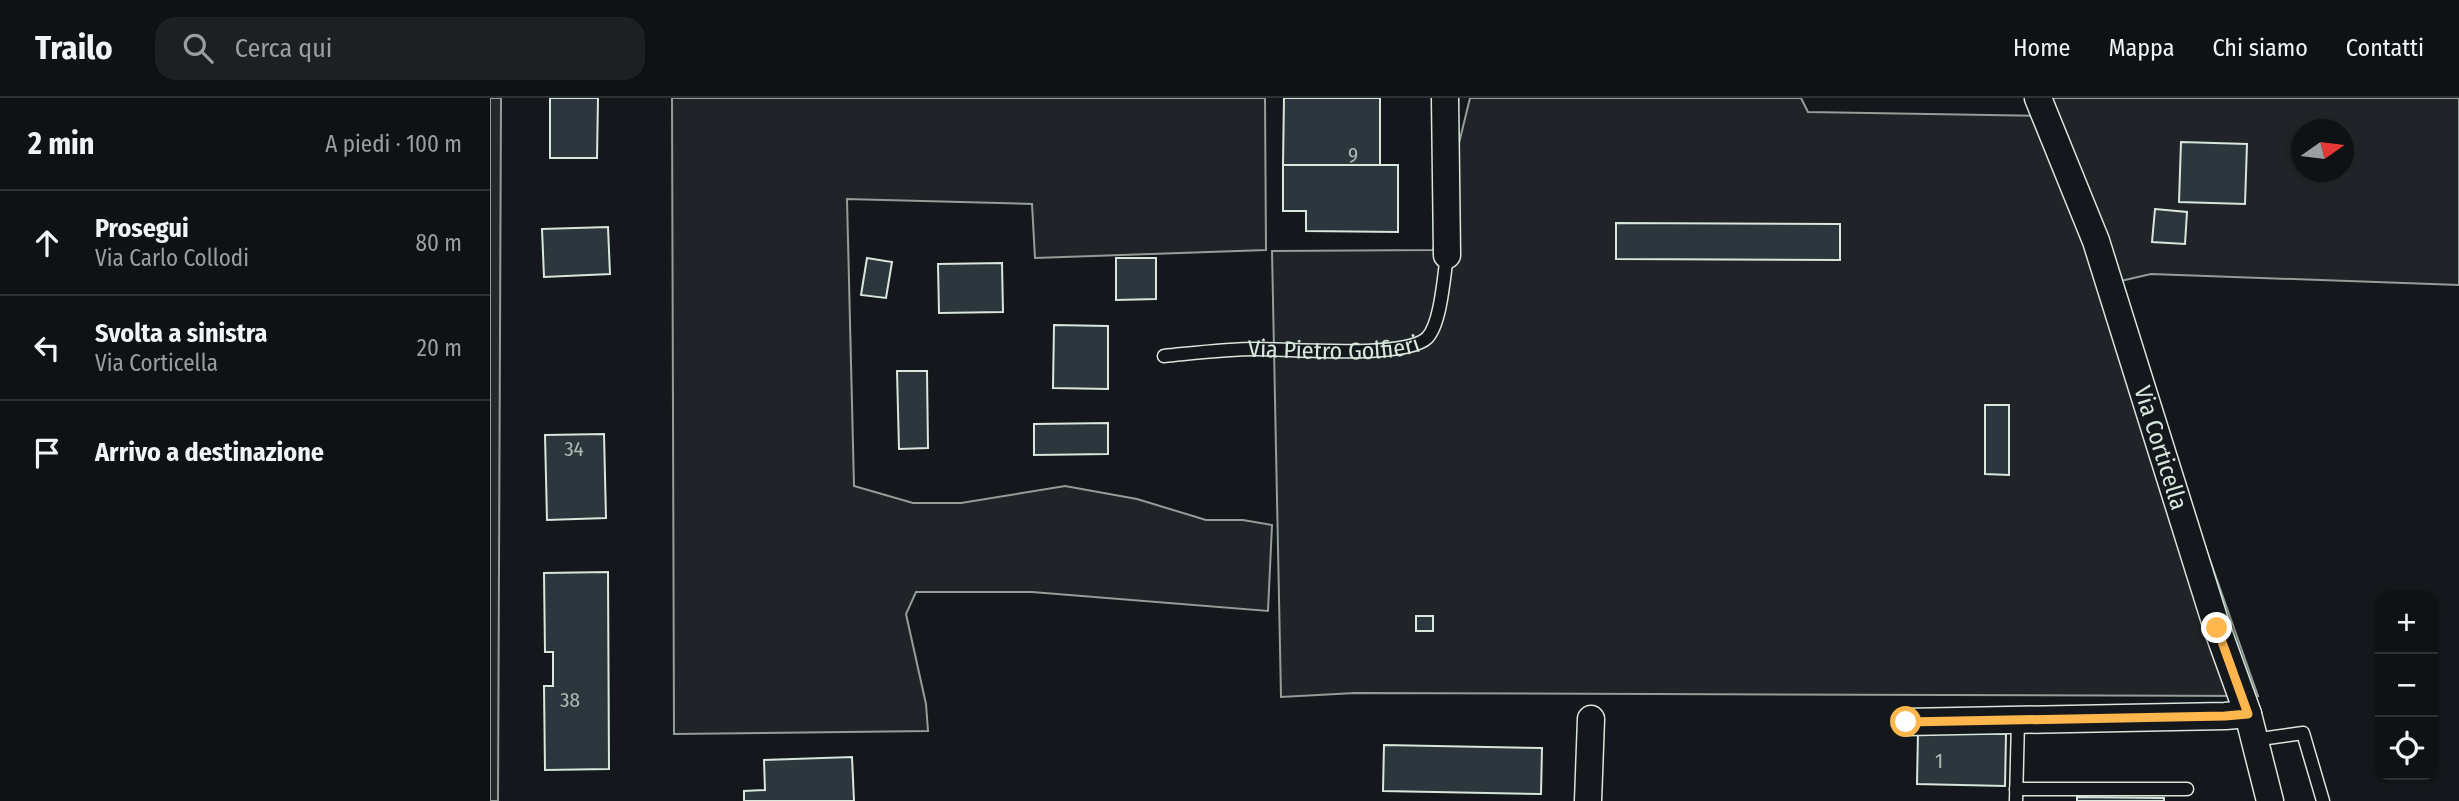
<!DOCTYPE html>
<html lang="it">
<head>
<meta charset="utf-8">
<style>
  body { margin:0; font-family:"Fira Sans Condensed",sans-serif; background:#1d2022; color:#f1f3f6 }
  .controls { position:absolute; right:21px; bottom:21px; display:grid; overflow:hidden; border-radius:14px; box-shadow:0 2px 5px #0004 }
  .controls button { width:63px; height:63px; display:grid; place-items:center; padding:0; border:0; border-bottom:2px solid #2f3234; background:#0f1215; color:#f1f3f6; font:35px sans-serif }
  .compass { position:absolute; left:1801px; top:21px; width:63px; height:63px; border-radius:50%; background:#0f1215; box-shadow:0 2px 5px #0004; rotate:76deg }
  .stop { position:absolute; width:21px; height:21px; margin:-16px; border:5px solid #ffb74d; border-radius:50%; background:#fff }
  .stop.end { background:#ffb74d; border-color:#fff; box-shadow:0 2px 7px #0008 }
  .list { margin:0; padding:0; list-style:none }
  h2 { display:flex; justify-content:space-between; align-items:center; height:91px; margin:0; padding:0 28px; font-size:30px }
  h2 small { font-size:23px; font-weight:400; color:#9b9ea0 }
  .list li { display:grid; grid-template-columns:46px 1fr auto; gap:21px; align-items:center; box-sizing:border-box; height:105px; padding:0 28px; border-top:2px solid #2f3234 }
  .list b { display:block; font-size:26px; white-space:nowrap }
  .list p { margin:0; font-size:23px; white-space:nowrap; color:#9b9ea0 }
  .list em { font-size:23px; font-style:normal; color:#9b9ea0 }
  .icon { flex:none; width:38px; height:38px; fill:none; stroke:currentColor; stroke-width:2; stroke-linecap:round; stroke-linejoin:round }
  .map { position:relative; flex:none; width:1969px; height:703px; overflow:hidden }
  header { display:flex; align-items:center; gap:42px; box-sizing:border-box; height:98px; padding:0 35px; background:#0f1215; border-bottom:2px solid #2f3234 }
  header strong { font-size:33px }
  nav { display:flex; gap:38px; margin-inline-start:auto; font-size:24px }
  .search { width:490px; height:63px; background:#1d2022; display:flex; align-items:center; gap:18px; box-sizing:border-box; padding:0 24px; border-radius:21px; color:#9b9ea0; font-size:26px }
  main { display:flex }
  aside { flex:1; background:#0f1215 }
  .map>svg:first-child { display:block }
  .green { fill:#202428; stroke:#939e99; stroke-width:2; fill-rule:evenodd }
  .parking { fill:#24282b; stroke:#939e99; stroke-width:2 }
  .building { fill:#2c363c; stroke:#d8e6dc; stroke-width:2 }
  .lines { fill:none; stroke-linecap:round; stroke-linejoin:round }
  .lane-casing { stroke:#d8e6dc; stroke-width:15 }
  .street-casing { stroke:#d8e6dc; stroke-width:29 }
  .lane { stroke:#14181c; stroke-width:12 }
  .street { stroke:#14181c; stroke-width:26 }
  .route { stroke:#ffb74d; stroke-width:9 }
  .labels { text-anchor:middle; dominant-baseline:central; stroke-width:5; stroke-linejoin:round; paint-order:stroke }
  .number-label { font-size:21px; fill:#adbab4 }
  .street-label { font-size:24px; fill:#d8e6dc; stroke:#14181c }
</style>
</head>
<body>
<header>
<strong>Trailo</strong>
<div class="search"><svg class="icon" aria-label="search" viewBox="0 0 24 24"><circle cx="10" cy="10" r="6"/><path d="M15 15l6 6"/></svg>Cerca qui</div>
<nav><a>Home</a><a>Mappa</a><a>Chi siamo</a><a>Contatti</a></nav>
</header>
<main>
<aside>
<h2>2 min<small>A piedi · 100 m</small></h2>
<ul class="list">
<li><svg class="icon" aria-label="ahead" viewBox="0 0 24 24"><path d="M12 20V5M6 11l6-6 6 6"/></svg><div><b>Prosegui</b><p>Via Carlo Collodi</p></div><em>80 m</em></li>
<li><svg class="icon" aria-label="left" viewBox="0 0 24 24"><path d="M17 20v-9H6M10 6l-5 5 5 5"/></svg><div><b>Svolta a sinistra</b><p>Via Corticella</p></div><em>20 m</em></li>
<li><svg class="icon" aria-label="arrive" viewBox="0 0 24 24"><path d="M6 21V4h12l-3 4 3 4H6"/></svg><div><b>Arrivo a destinazione</b></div></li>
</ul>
</aside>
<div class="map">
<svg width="1969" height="703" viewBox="0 0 1969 703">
  <rect width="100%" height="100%" fill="#14181c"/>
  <path class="green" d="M 182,0 L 775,0 L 776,152 L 545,160 L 542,106 L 357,101 L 364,388 L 423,405 L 471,405 L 575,388 L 647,401 L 716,422 L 753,422 L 782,427 L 778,513 L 542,494 L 426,494 L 416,516 L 436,606 L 438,633 L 184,636 Z
    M 980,0 L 1311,0 L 1318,14 L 1562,18 L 1555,0 L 1969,0 L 1969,187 L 1661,176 L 1622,185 L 1768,598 L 865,595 L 791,599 L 782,153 L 943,152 ZM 1812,32 L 1854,32 L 1854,74 L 1812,74 Z"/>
  <path class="parking" d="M 0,0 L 11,0 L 8,703 L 0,703 Z"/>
  <path class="building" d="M 60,0 L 108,0 L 107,60 L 60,60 Z
    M 794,0 L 890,0 L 890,67 L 793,67 Z
    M 1691,44 L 1757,46 L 1755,106 L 1689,104 Z
    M 793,67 L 908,67 L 908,134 L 816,133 L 816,113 L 793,113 Z
    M 1665,111 L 1697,114 L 1695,146 L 1662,144 Z
    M 1126,125 L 1350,126 L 1350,162 L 1126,161 Z
    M 118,129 L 120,176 L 54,179 L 52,131 Z
    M 377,160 L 402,164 L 396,200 L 371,197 Z
    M 626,160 L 666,160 L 666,201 L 626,202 Z
    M 512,165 L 513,214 L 449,215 L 448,166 Z
    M 564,227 L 618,228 L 618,291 L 563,290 Z
    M 407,273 L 437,273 L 438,350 L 409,351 Z
    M 1495,307 L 1519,307 L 1519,377 L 1495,376 Z
    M 618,325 L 618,356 L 544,357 L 544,326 Z
    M 114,336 L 116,420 L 57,422 L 55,337 Z
    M 118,474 L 119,671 L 55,672 L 54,588 L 63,588 L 63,554 L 55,554 L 54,475 Z
    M 926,518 L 943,518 L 943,533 L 926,533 Z
    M 1428,634 L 1516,636 L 1515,688 L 1427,686 Z
    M 894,647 L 1052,650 L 1051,696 L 893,693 Z
    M 362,659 L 364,703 L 254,703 L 254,693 L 275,692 L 274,662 Z
    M 1587,699 L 1674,700 L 1674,703 L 1587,703 Z"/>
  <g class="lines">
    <g class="lane-casing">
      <g id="lane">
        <path id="s1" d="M 674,258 C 705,255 736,251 766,251 C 799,251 915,261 937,240 C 951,226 954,177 957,157"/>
        <path d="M 1763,642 L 1813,635 L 1833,703"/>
        <path d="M 1526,691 L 1697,691"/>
        <path d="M 1526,703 L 1528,623"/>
      </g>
    </g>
    <g class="street-casing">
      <g id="street">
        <path d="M 955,0 L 957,157"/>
        <path id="s2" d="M 1548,0 L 1606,143 L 1727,530 L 1758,616 L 1780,703"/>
        <path d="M 1416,624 L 1735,618 L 1758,616"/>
        <path d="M 1098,703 L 1101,621"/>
      </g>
    </g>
    <use href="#lane" class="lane"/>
    <use href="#street" class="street"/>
  </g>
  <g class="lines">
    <path class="route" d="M 1416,624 L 1735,618 L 1758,616 L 1727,530"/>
  </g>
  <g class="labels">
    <g class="number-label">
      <text x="863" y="57">9</text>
      <text x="84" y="351">34</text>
      <text x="80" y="602">38</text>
      <text x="1449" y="663">1</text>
    </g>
    <g class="street-label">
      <text stroke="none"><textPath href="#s1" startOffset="170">Via Pietro Golfieri</textPath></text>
      <text stroke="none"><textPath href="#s2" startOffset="371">Via Corticella</textPath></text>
    </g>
  </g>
</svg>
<div class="controls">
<button>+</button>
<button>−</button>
<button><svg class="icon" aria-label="locate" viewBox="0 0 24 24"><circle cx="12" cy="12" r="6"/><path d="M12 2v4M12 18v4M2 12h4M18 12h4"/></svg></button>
</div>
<svg class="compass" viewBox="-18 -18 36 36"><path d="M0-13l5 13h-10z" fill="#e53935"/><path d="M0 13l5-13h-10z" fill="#9b9ea0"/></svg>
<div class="stop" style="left:1416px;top:624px"></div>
<div class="stop end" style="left:1727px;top:530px"></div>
</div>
</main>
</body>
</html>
